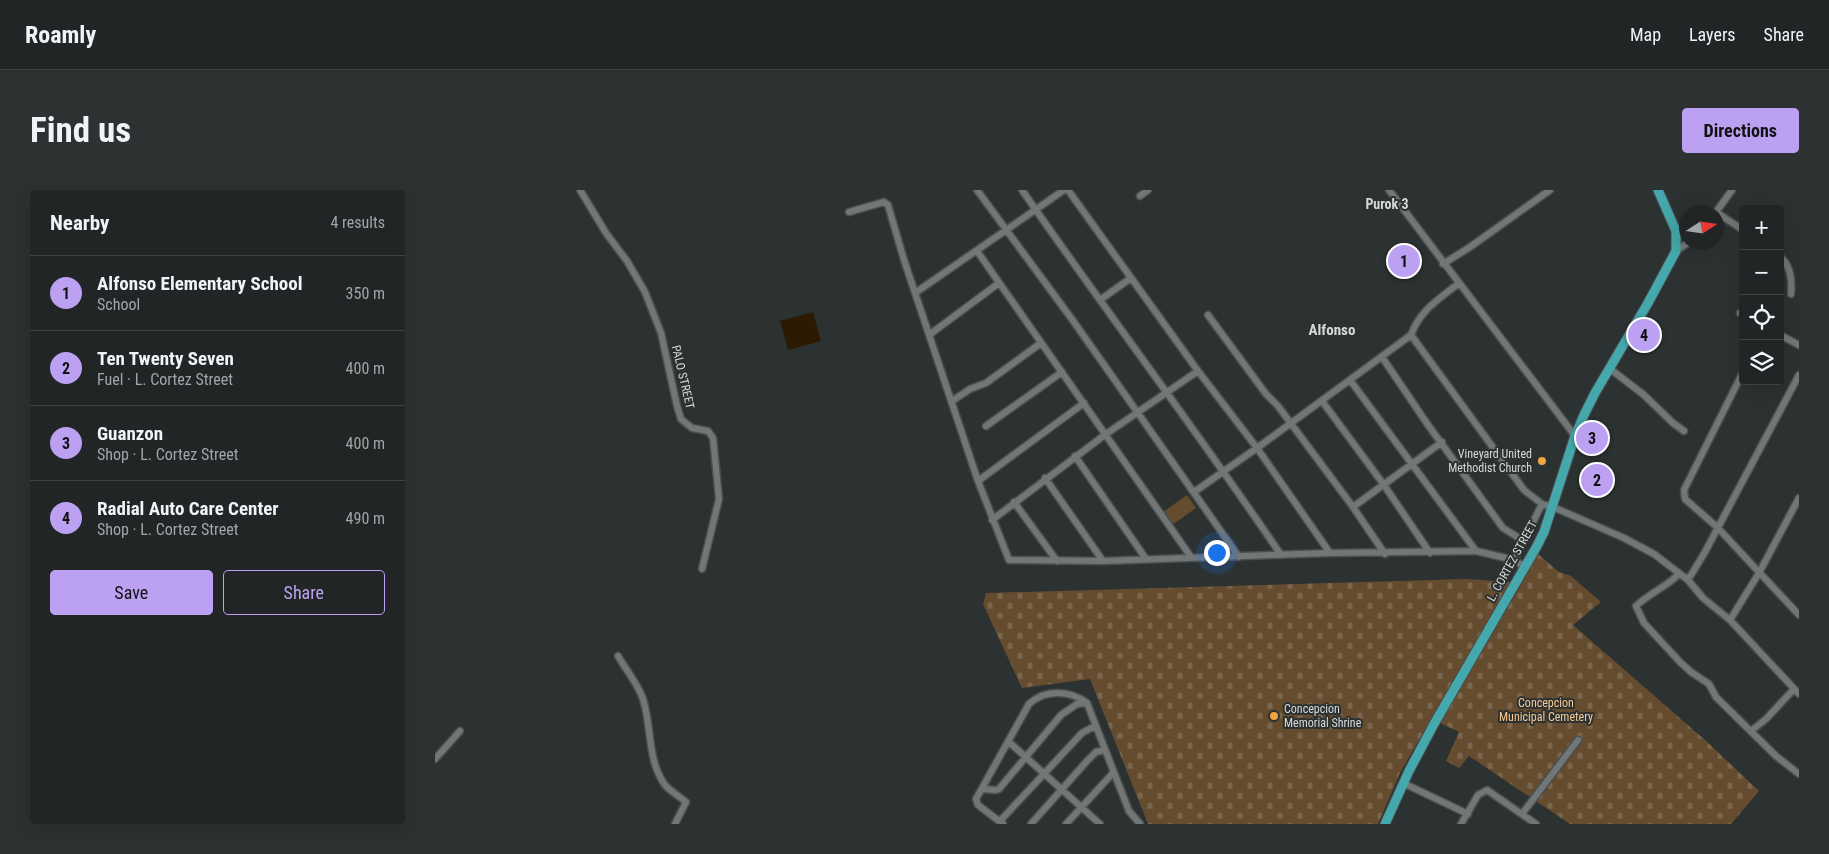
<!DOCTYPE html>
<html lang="en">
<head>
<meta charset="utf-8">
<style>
  body { margin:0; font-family:"Roboto Condensed",sans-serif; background:#2d3132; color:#f1f3f6 }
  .controls { position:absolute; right:15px; top:15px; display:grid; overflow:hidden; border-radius:5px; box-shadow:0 5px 20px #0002 }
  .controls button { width:45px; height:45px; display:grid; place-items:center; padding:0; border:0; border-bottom:1px solid #3e4242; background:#212525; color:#f1f3f6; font:25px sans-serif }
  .compass { position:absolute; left:1244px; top:15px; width:45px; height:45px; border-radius:50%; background:#212525; box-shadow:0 5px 20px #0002; rotate:78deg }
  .you { position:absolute; left:781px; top:362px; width:18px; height:18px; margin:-12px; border:4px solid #fff; border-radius:50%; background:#1a73e8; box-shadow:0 0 0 8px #1a73e833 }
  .badge { display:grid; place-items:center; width:32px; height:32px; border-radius:50%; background:#bca0f2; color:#111; font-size:16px; font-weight:700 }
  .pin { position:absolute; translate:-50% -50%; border:2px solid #fff; box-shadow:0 1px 5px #0006 }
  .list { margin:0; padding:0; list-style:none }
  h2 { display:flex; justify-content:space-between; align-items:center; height:65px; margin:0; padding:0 20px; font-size:21px }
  h2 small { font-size:16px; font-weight:400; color:#a2a5a7 }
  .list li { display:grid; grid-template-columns:32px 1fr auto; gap:15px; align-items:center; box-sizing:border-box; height:75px; padding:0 20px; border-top:1px solid #3e4242 }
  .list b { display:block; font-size:19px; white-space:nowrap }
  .list p { margin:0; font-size:16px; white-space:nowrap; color:#a2a5a7 }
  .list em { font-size:16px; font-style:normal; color:#a2a5a7 }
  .actions { display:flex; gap:10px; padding:15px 20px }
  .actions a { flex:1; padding:11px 0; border:1px solid #bca0f2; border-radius:5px; text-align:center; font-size:18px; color:#bca0f2 }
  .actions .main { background:#bca0f2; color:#111 }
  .icon { flex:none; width:28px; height:28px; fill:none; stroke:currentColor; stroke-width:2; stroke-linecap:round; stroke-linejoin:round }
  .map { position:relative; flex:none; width:1364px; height:634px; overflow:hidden; border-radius:5px }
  header { display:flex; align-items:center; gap:30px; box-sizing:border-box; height:70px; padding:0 25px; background:#212525; border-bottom:1px solid #3e4242 }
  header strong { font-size:24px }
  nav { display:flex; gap:28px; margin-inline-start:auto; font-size:18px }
  .intro { display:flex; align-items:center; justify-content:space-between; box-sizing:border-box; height:120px; padding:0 30px }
  h1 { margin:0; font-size:35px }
  .button { padding:12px 22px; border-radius:5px; background:#bca0f2; color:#111; font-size:18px; font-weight:700 }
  main { display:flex; gap:30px; padding:0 30px }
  aside { flex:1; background:#212525; border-radius:5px; box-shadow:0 5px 20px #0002 }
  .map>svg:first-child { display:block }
  .cemetery { fill:url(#cemetery-stones) }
  .pitch { fill:#654c2f }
  .water { fill:#2c1a03 }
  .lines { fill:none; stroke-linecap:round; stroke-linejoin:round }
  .minor-casing { stroke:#4b4f4f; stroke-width:9 }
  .major-casing { stroke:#4b4f4f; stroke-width:11 }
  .minor { stroke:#717677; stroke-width:6 }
  .major { stroke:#44a8ac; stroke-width:9 }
  .poi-dot { fill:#f1a540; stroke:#2c3131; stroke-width:2 }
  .labels { text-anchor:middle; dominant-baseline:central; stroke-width:4; stroke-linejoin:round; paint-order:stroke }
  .street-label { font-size:12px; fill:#d6d9d9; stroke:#2c3131 }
  .poi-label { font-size:12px; fill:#d6d9d9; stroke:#2c3131; text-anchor:end }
  .park-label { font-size:12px; fill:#f9ca94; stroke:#2c3131 }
  .neighbourhood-label { font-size:14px; font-weight:bold; fill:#d6d9d9; stroke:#2c3131 }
  .quarter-label { font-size:15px; font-weight:bold; fill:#d6d9d9; stroke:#2c3131 }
</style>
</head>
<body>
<header>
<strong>Roamly</strong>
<nav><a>Map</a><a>Layers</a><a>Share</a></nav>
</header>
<div class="intro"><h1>Find us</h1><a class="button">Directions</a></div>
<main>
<aside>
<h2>Nearby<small>4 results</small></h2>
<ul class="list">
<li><span class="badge">1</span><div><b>Alfonso Elementary School</b><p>School</p></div><em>350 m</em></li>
<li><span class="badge">2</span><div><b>Ten Twenty Seven</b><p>Fuel · L. Cortez Street</p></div><em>400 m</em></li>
<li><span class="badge">3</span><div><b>Guanzon</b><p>Shop · L. Cortez Street</p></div><em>400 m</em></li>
<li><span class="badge">4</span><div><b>Radial Auto Care Center</b><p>Shop · L. Cortez Street</p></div><em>490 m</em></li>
</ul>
<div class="actions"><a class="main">Save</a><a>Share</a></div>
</aside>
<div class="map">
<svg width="1364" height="634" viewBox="0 0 1364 634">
  <defs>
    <pattern id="cemetery-stones" width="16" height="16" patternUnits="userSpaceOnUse" patternTransform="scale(1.25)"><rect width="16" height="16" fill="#654c2f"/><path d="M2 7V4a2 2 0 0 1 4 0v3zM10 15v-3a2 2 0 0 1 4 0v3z" fill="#7a654d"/></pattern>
  </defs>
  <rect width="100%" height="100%" fill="#2c3131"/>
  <path class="cemetery" d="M 1103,364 L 1124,382 L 1136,386 L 1166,412 L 1138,435 L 1270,550 L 1324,601 L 1296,634 L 1135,634 L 1034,566 L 1024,578 L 1011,571 L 1024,542 L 1005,533 C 1038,476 1072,421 1103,364 Z
    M 1031,389 L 1075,392 L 965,583 L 943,634 L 713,634 L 655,489 L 587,498 L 548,414 L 551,403 Z"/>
  <path class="pitch" d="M 752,305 L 761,318 L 737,335 L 728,322 Z"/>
  <path class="water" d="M 378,122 L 386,151 L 353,160 L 345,131 Z"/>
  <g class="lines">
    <g class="minor-casing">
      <path id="minor" d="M 145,0 L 171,43 L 192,71 L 210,102 L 226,143 L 242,216 L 246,229 L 257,238 L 273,241 L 278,248 L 284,309 L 267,379
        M 542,0 L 639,132 L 804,367
        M 587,0 C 672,123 763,242 846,365
        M 633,0 L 763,181 L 822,258 L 895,363
        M 954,0 L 1140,246
        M 705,6 L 713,0
        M 414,22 L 449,12 L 453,15 L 469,70 L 543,291 L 574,370 L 668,371 L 895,363 L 1041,361 L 1079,370 L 1090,377
        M 1281,22 L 1308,40
        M 1281,22 L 1297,0
        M 542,61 L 756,367
        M 1241,61 L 1254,52
        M 1345,67 C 1356,75 1357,91 1356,104
        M 1008,74 L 1035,57 L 1115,0
        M 480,103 L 629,0
        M 665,110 L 696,88
        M 1305,123 L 1308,124
        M 773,125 L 831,204 L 843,216 L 918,317 L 950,364
        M 494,145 L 564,93
        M 976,145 L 1089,300 L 1107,314 L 1118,317 L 1189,348 L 1219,364 L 1253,390 L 1268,408 L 1295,430 L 1364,504
        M 1345,145 L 1364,155
        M 947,167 L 993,235 L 1068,338 L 1089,351
        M 1174,178 L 1209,205 L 1238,233 L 1249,241
        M 1308,182 L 1249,300 L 1250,309 L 1282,337 L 1364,425
        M 915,190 L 1041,361
        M 517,211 L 535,199 L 551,193 L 606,153
        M 887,211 L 949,295 L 995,363
        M 551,236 L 627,182
        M 640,266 L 711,369
        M 610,288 L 668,371
        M 543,291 L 649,213
        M 759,302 L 822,258 L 976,145 C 985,120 1003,110 1024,93
        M 579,312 L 622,371
        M 918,317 L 1007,252
        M 557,330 L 671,244 L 763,181
        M 1079,370 L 1107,314
        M 1244,384 C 1231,397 1215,403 1201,416 L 1209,433 L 1245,472 L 1256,482 L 1274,494 L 1281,507 L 1341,566 L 1364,584
        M 1253,390 L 1270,362 L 1364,185
        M 1295,430 L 1324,383 L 1364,308
        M 183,466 C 191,480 203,494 208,509 C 217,537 212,570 230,595 C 235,601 244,606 251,612 L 240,634
        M 1316,541 L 1331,529 L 1359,499
        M 574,552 L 665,634
        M 0,569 L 25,541
        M 968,593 L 1033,624
        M 547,599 L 561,600 L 564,599 L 626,525 L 642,514 L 652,513
        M 1087,624 L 1143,550
        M 565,631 L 647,543 L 656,538 L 662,538
        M 568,634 L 543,615 L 541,609 L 594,514 C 610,499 635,500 652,513 L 694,621 L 705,634
        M 596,634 L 652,571 L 661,562 L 670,560
        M 631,634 L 678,583
        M 1026,634 L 1043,605 L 1052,600 L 1101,634"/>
    </g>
    <g class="major-casing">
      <path id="major" d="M 950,634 L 974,581 L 999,534 L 1102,356 L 1109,342 L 1140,246 L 1149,225 L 1160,203 L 1213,113 L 1241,61 L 1241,41 L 1223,0"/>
    </g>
    <use href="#minor" class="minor"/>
    <use href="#major" class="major"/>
  </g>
  <g class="poi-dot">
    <circle cx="1107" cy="271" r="5"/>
    <circle cx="839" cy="526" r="5"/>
  </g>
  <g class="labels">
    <g class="street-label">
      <text transform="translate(248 187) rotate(77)">PALO STREET</text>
      <text transform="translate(1077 371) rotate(-61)">L. CORTEZ STREET</text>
    </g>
    <g class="poi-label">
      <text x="1097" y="264">Vineyard United<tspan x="1097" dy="14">Methodist Church</tspan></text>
      <text x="849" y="519" text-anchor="start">Concepcion<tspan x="849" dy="14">Memorial Shrine</tspan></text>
    </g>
    <g class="park-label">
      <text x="1111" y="513">Concepcion<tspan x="1111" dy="14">Municipal Cemetery</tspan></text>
    </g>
    <g class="neighbourhood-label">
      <text x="952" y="14">Purok 3</text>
    </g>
    <g class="quarter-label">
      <text x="897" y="140">Alfonso</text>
    </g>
  </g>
</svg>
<div class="controls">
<button>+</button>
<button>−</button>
<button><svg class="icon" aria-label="locate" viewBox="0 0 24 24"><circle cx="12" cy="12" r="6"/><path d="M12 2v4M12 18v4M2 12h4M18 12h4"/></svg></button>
<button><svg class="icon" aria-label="layers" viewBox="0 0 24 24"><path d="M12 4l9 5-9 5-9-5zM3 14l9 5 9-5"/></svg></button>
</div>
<svg class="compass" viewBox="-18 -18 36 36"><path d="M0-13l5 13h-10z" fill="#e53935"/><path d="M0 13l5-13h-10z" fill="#a2a5a7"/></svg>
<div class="you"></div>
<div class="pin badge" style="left:969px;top:71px">1</div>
<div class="pin badge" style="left:1162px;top:290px">2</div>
<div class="pin badge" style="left:1157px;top:248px">3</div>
<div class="pin badge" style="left:1209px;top:145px">4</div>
</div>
</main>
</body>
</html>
